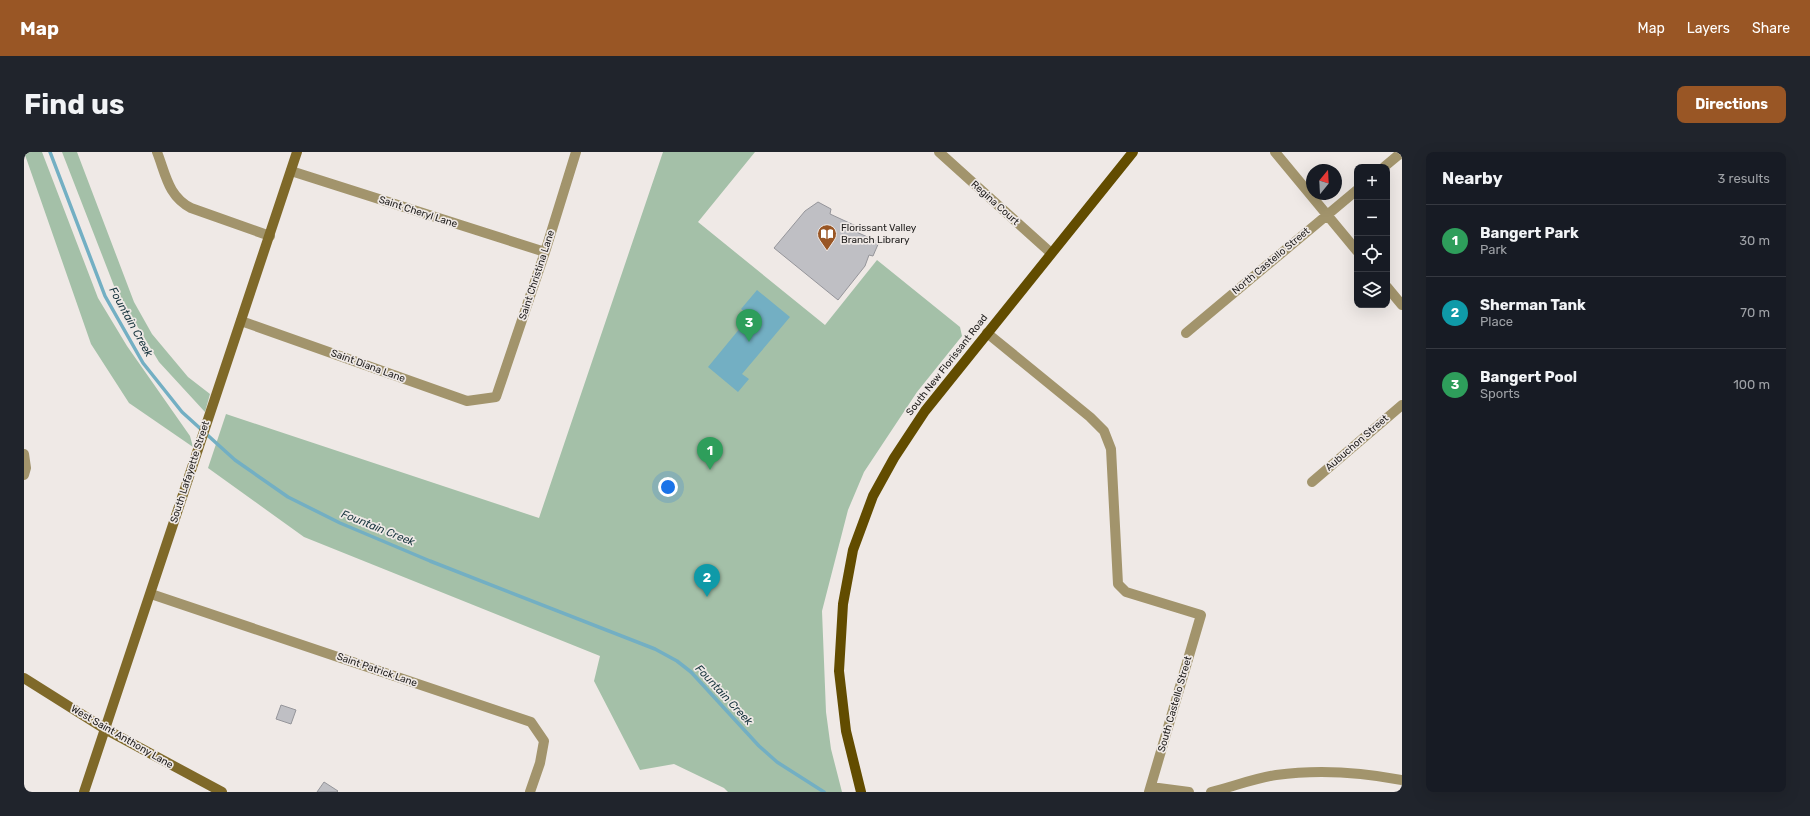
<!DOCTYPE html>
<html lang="en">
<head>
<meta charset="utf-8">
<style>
  body { margin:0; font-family:Rubik,sans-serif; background:#20242c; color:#f1f3f6 }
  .controls { position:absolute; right:12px; top:12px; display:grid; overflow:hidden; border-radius:8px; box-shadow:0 4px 16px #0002 }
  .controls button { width:36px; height:36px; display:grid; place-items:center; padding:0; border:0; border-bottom:1px solid #363941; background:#171b24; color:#f1f3f6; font:20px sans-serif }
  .compass { position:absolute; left:1282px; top:12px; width:36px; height:36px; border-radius:50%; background:#171b24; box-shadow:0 4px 16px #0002; rotate:18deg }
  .you { position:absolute; left:644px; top:335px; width:14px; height:14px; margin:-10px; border:3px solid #fff; border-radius:50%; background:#1a73e8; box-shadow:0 0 0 6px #1a73e833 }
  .badge { display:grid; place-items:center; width:26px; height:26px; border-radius:50%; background:#995625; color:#fff; font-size:13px; font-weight:700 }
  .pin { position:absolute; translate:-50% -33px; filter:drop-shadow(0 1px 2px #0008) }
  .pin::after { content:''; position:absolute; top:21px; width:14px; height:12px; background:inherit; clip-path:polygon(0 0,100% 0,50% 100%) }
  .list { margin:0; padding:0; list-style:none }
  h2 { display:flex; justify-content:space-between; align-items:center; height:52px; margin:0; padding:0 16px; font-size:17px }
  h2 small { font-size:13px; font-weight:400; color:#9ea1a6 }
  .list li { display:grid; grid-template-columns:26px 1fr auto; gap:12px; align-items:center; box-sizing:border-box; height:72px; padding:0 16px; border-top:1px solid #363941 }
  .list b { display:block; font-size:15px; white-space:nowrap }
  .list p { margin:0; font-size:13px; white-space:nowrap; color:#9ea1a6 }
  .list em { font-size:13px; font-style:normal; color:#9ea1a6 }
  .icon { flex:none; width:22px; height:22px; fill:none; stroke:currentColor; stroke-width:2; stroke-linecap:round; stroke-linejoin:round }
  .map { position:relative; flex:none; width:1378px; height:640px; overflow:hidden; border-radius:8px }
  header { display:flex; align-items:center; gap:24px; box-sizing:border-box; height:56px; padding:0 20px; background:#995625; color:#fff }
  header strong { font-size:19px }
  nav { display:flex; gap:22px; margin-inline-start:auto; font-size:14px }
  .intro { display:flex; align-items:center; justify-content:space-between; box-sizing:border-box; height:96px; padding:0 24px }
  h1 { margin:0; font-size:28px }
  .button { padding:10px 18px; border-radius:8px; background:#995625; color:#fff; font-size:14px; font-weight:700 }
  main { display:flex; gap:24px; padding:0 24px }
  aside { flex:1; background:#171b24; border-radius:8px; box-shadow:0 4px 16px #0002 }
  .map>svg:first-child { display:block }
  .green { fill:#a4c0a8 }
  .water { fill:#73afc3 }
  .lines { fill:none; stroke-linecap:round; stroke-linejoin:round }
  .stream { stroke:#73afc3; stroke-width:3.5 }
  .building { fill:#bfbfc4; stroke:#95959a }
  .street { stroke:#a2946c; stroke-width:10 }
  .secondary { stroke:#7f6929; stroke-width:10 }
  .primary { stroke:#624c00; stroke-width:10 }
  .labels { text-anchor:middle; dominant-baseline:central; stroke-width:3.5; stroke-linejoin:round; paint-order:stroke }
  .street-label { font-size:10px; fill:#22201f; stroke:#efe9e6 }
  .poi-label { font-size:10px; fill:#22201f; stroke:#efe9e6; text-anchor:start }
  .water-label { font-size:11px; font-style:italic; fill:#14323c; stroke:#efe9e6 }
</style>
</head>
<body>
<header>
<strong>Map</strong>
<nav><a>Map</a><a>Layers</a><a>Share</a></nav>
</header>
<div class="intro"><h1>Find us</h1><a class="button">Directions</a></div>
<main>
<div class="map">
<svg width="1378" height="640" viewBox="0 0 1378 640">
  <rect width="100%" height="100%" fill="#efe9e6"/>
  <path class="green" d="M 0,0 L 18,0 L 74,146 L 103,194 L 166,284 L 169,295 L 105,251 L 67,192 Z
    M 38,0 L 53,0 L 110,150 L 128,182 L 164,225 L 186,242 L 181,260 L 135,210 L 92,139 Z
    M 639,0 L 731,0 L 674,70 L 801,173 L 853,108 L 936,175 L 938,184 L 893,240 L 840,320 L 824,358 L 798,459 L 802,560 L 807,597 L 818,640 L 704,640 L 700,636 L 650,612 L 616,618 L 570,529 L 576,504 L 280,385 L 184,316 L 202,262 L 515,366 Z"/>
  <path class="water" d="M 733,138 L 766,165 L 718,222 L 725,227 L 714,240 L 684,215 L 726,164 L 717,157 Z"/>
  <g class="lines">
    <path class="stream" d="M 26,0 L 81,144 L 119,211 L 158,260 L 211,308 L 264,345 L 316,371 L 406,409 L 631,497 L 653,509 L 667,520 L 735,594 L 753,610 L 800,640"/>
  </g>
  <path class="building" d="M 794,50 L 807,57 L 806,62 L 832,74 L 830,79 L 855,90 L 849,104 L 845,103 L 841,114 L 814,148 L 750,96 L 781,59 Z
    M 257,553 L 272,558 L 267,572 L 252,567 Z
    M 300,630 L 314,639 L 313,640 L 293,640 Z"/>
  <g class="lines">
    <path class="street" d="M 133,0 C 142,23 144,44 167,56 L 246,84
      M 915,0 L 1027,101
      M 1251,0 L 1333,99
      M 1360,15 L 1378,0
      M 267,19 L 521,100
      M 1363,135 L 1378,153
      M 217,169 L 443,249 L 472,245 L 521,100 L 552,0
      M 963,181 L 1066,265 L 1080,279 L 1087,297 L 1094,432 L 1102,440 L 1177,463 L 1125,640
      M 1162,181 L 1333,38
      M 0,302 L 2,316 L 0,323
      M 1288,330 L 1378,253
      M 127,442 L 507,570 L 520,589 L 516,611 L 506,640
      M 1127,635 L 1165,640
      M 1187,640 C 1208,635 1231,626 1252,623 C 1295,617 1336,620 1378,628"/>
    <path class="secondary" d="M 0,526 L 81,577 L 198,640
      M 60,640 L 273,0"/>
    <path class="primary" d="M 837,640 L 822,579 L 815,519 L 819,452 L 829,398 L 849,344 L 870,306 L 901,259 L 1109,0"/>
  </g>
  <defs>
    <g id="library-pin" transform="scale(1)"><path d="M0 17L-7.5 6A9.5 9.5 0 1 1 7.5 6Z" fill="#995625" stroke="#efe9e6"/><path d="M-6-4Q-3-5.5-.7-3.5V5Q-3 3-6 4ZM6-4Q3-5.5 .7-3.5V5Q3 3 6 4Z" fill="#fff"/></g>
  </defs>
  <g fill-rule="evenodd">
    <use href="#library-pin" x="803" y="82"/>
  </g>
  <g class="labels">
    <g class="street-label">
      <text transform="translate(971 51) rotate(42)">Regina Court</text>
      <text transform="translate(394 60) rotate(18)">Saint Cheryl Lane</text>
      <text transform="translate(1247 109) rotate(-40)">North Castello Street</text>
      <text transform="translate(513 123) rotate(-72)">Saint Christina Lane</text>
      <text transform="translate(923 213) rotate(-52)">South New Florissant Road</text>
      <text transform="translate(344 214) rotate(20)">Saint Diana Lane</text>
      <text transform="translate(1333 291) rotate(-41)">Aubuchon Street</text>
      <text transform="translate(166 320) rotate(-72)">South Lafayette Street</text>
      <text transform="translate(353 518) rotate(19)">Saint Patrick Lane</text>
      <text transform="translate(1151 552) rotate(-74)">South Castello Street</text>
      <text transform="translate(98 585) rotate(30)">West Saint Anthony Lane</text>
    </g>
    <g class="poi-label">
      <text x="817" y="76">Florissant Valley<tspan x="817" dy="12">Branch Library</tspan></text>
    </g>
    <g class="water-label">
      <text transform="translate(107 170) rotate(61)">Fountain Creek</text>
      <text transform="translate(354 376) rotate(22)">Fountain Creek</text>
      <text transform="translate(700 543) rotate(47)">Fountain Creek</text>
    </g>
  </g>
</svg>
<div class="controls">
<button>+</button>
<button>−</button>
<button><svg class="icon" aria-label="locate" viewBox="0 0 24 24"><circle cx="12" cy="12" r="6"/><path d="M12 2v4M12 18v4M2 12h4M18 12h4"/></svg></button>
<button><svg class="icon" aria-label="layers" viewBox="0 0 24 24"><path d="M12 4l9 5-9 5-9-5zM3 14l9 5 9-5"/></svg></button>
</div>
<svg class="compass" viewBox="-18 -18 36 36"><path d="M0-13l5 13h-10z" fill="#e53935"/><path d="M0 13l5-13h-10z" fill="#9ea1a6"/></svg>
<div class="you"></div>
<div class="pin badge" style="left:686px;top:318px;background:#2e9e5b">1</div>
<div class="pin badge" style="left:683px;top:445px;background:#0f9aa8">2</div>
<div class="pin badge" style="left:725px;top:190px;background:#2e9e5b">3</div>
</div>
<aside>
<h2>Nearby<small>3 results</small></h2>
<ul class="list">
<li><span class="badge" style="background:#2e9e5b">1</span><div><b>Bangert Park</b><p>Park</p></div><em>30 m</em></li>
<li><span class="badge" style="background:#0f9aa8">2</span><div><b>Sherman Tank</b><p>Place</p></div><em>70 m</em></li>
<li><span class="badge" style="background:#2e9e5b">3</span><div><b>Bangert Pool</b><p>Sports</p></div><em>100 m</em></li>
</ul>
</aside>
</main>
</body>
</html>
